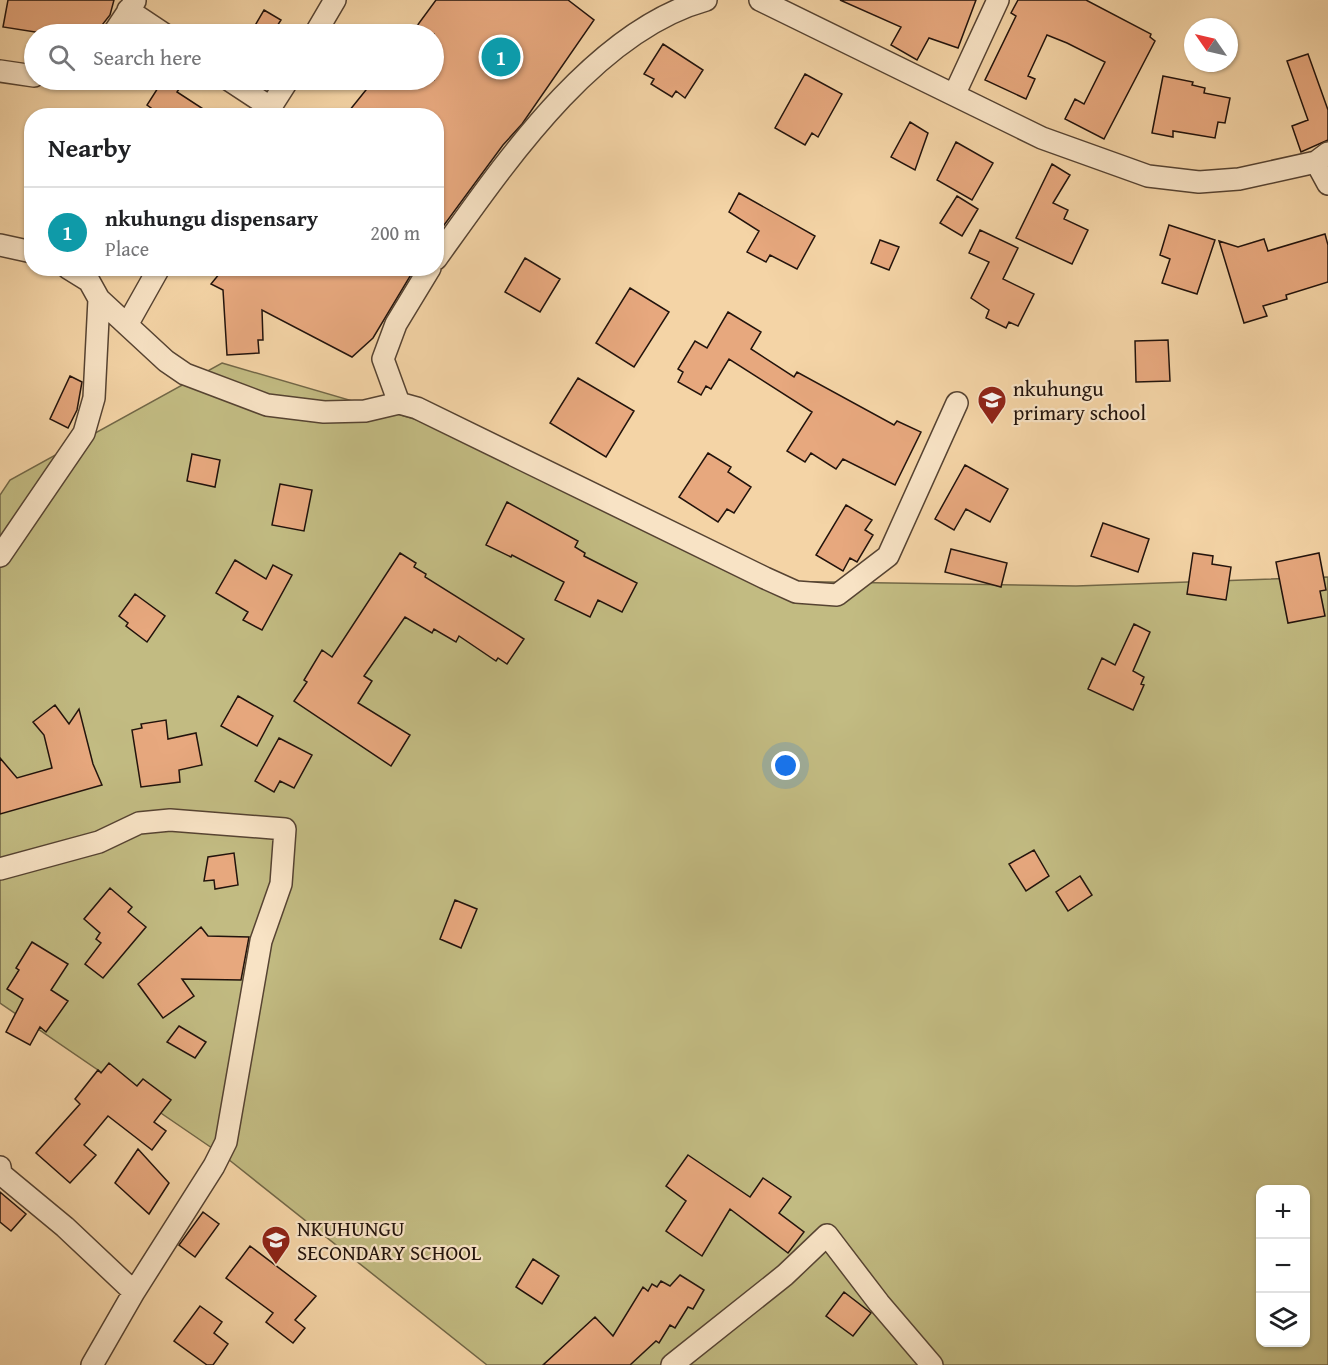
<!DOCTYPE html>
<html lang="en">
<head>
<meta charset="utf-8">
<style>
  body { margin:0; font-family:"Gentium Book Plus",serif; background:#f6f6f6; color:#202124 }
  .controls { position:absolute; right:18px; bottom:18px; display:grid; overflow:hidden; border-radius:12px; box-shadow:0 2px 4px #0004 }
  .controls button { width:54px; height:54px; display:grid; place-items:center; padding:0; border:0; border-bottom:2px solid #e0e0e0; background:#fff; color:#202124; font:30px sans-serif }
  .compass { position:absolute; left:1184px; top:18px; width:54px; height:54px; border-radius:50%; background:#fff; box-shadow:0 2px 4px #0004; rotate:304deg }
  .you { position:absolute; left:786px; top:766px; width:21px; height:21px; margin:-15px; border:4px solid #fff; border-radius:50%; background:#1a73e8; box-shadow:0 0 0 9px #1a73e833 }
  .badge { display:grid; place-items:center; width:39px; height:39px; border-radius:50%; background:#0b8043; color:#fff; font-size:20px; font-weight:700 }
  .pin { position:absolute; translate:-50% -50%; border:3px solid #fff; box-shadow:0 2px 6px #0006 }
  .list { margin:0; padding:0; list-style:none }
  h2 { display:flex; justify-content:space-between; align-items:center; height:78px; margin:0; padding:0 24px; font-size:26px }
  h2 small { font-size:20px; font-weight:400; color:#757577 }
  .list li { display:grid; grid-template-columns:39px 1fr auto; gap:18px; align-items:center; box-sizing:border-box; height:90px; padding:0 24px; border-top:2px solid #e0e0e0 }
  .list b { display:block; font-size:22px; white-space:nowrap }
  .list p { margin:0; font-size:20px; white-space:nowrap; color:#757577 }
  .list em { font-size:20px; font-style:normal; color:#757577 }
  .icon { flex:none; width:33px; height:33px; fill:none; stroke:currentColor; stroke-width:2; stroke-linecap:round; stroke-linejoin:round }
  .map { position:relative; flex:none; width:1328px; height:1365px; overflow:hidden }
  .search { position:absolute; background:#fff; box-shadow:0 2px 4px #0004; left:24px; top:24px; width:420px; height:66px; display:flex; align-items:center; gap:15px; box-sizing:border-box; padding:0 21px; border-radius:33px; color:#757577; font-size:22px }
  .panel { position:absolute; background:#fff; box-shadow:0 2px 4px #0004; left:24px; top:108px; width:420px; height:168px; border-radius:24px }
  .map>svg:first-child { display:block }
  .green { fill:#c2bb82; stroke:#726747; stroke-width:1.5; fill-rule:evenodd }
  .building { fill:#e7a87e; stroke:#22130c; stroke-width:1.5 }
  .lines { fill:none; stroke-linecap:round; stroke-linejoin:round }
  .minor-casing { stroke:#564332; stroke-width:24 }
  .minor { stroke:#f8e3c5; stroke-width:21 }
  .labels { text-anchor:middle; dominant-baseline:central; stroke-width:4.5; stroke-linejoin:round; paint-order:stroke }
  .poi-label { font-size:21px; fill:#22130c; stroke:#f8e3c5; text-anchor:start }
</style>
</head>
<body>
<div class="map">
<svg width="1328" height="1365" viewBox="0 0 1328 1365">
  <rect width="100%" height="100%" fill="#f4d4a6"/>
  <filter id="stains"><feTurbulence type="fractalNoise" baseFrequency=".00333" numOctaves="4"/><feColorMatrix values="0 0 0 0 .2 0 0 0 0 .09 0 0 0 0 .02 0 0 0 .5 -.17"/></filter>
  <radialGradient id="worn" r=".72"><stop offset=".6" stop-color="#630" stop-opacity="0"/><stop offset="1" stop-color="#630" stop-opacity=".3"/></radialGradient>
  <path class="green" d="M 222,363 L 517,449 L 763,581 L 1076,586 L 1328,577 L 1328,1365 L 487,1365 L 228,1159 L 0,1003 L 0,495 L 10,480 ZM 1260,1190 L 1306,1190 L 1306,1342 L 1260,1342 Z"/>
  <path class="building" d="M 8,0 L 114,0 L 110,15 L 95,34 L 48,34 L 3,27 Z
    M 436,0 L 568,0 L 594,20 L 522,124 L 503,145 L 436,236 L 436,116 L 345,116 L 374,80 L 434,80 L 434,34 L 411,34 Z
    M 840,0 L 976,0 L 958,48 L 929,38 L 917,60 L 891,45 L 901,27 Z
    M 1018,0 L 1086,0 L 1151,34 L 1150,37 L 1155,41 L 1104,139 L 1065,119 L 1075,99 L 1084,104 L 1105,62 L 1067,43 L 1047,35 L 1028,76 L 1035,79 L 1026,99 L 985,80 L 1016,16 L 1011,13 Z
    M 264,10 L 281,20 L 272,34 L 250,34 Z
    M 663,44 L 703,70 L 685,98 L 676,91 L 672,97 L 651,84 L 654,79 L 644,74 Z
    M 1308,54 L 1328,110 L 1328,140 L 1301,152 L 1292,126 L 1308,120 L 1287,61 Z
    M 805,74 L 842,94 L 818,137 L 812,133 L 805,145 L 775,128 Z
    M 1163,76 L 1193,82 L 1192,85 L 1205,88 L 1204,93 L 1230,98 L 1225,123 L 1218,122 L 1215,138 L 1173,131 L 1173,137 L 1152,133 Z
    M 163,80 L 170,80 L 181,86 L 177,92 L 214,116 L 146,116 L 151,108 L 147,105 Z
    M 910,122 L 928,133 L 915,170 L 891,157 Z
    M 956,142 L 993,163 L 972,200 L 937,180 Z
    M 1052,164 L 1070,175 L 1053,203 L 1068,210 L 1064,219 L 1088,230 L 1072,264 L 1016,238 Z
    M 739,193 L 815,236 L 797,269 L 770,255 L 766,262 L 747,252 L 759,231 L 729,212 Z
    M 957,196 L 978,209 L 962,236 L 940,223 Z
    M 1169,225 L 1215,240 L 1197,294 L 1162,283 L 1170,259 L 1160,255 Z
    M 980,230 L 1018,248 L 1003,279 L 1034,294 L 1018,326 L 1009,322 L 1006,328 L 986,318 L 989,310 L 971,298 L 989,262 L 969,253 Z
    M 1325,234 L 1328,245 L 1328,282 L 1286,295 L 1287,299 L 1263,306 L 1267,316 L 1244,323 L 1219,241 L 1238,247 L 1264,239 L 1268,251 Z
    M 880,240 L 899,247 L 889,270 L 871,263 Z
    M 525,258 L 560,279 L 540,312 L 505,292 Z
    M 224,268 L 415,268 L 373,338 L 352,357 L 262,310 L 263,340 L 258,340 L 259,353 L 227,355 L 223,290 L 211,284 Z
    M 630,288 L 669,312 L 634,367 L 596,343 Z
    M 728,312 L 761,332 L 751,349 L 794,377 L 797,372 L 894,425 L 897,421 L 921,432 L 895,485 L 843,459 L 836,469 L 811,453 L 805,462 L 787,451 L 812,412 L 729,359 L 711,389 L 706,386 L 701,395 L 678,382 L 683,372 L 678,369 L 695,341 L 707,348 Z
    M 1168,340 L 1170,381 L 1136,382 L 1135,341 Z
    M 70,376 L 82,382 L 77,410 L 68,428 L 50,419 Z
    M 578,378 L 634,411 L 606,457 L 550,423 Z
    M 708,453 L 731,467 L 728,472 L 751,487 L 734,513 L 727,509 L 718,522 L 679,497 Z
    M 192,454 L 220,460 L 215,487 L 187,481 Z
    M 965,465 L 1008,489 L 990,522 L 966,509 L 954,530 L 935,519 Z
    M 280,484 L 312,490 L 304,531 L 272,525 Z
    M 507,502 L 578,541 L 575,547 L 585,553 L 584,556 L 637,583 L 622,612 L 598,600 L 590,617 L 555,600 L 564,582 L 512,555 L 511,557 L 486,545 Z
    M 846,505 L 872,520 L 865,530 L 873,535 L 857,562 L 850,558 L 843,571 L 816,555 Z
    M 1103,523 L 1149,539 L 1138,572 L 1091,556 Z
    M 951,549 L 1007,563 L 1001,587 L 945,572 Z
    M 400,553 L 416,563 L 414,567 L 426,574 L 425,577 L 524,639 L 507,664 L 498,658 L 496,661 L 459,636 L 456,642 L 434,629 L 432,633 L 405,617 L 364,676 L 372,681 L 358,703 L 410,735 L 391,766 L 294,701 L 307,682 L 304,680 L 322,650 L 332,657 Z
    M 1193,553 L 1213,556 L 1212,564 L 1231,567 L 1226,600 L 1187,594 Z
    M 1319,553 L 1326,590 L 1320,591 L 1325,616 L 1288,623 L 1276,562 Z
    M 235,560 L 266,579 L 273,565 L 292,575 L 262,630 L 243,620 L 248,612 L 216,593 Z
    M 135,594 L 165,616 L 147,642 L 126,626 L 128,623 L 119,616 Z
    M 1134,624 L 1150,632 L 1133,671 L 1144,677 L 1141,684 L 1144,685 L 1133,710 L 1088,689 L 1102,658 L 1115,665 Z
    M 238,696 L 273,716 L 257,746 L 221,726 Z
    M 55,705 L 69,724 L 79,709 L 93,764 L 102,785 L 0,814 L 0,758 L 17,778 L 52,768 L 44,735 L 33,722 Z
    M 166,720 L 168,739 L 196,733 L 202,765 L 179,770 L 180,782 L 141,787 L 132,730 L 142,728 L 141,724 Z
    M 279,738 L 312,755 L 294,788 L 280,781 L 274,792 L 255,781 Z
    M 1034,850 L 1049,876 L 1026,891 L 1009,864 Z
    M 234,853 L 238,885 L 215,889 L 214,880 L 204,881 L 208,857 Z
    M 1080,876 L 1092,895 L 1068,911 L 1056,892 Z
    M 110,888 L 132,907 L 128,912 L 146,927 L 103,978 L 85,964 L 101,943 L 96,939 L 100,933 L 84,919 Z
    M 455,900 L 477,909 L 461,948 L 440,939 Z
    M 201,927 L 208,936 L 249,937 L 241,980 L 182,979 L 194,996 L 163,1018 L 138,984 Z
    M 32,942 L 68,964 L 51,990 L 68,1001 L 46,1032 L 40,1027 L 30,1045 L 6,1032 L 23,999 L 7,989 L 19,970 L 16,968 Z
    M 179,1026 L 206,1042 L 195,1058 L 167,1042 Z
    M 109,1063 L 137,1086 L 143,1079 L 171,1100 L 154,1122 L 166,1131 L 152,1150 L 108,1116 L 84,1145 L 96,1155 L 70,1183 L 36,1153 L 80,1104 L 75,1099 L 98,1070 L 101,1073 Z
    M 138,1149 L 169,1183 L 149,1214 L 115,1183 Z
    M 688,1155 L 750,1197 L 763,1178 L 791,1197 L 779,1213 L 804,1232 L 788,1253 L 730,1209 L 702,1256 L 666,1231 L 686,1201 L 666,1186 Z
    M 0,1192 L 26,1214 L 11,1231 L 0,1222 Z
    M 203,1212 L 219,1224 L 195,1257 L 179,1245 Z
    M 250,1246 L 316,1296 L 295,1320 L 305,1328 L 293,1343 L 266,1322 L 273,1313 L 226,1278 Z
    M 533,1259 L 559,1276 L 542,1304 L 516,1287 Z
    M 680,1275 L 704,1290 L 693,1309 L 688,1307 L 675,1328 L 670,1325 L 659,1343 L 656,1341 L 630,1365 L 543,1365 L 595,1317 L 613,1336 L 643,1287 L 648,1291 L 652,1284 L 657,1287 L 661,1281 L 670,1286 Z
    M 844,1292 L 871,1313 L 853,1336 L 826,1316 Z
    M 200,1306 L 222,1322 L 214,1333 L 228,1344 L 213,1365 L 207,1365 L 174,1341 Z"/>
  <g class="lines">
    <g class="minor-casing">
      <path id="minor" d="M 760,0 L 1042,138 L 1148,176 L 1199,182 L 1239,179 L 1316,162 L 1328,153
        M 128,10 L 164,34
        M 113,34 L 135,1
        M 315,34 L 335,0
        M 0,71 L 34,76
        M 229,80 L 270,107
        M 955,93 L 998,0
        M 265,116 L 288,80
        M 1316,162 L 1328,184
        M 0,245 L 32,252
        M 436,259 C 502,167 593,31 706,0
        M 99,299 L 166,361 L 185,374 L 267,405 L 324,412 L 365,411 L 399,403 L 417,408 L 765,578 L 796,592 L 837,595 L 888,556 L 957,403
        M 127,325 L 159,268
        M 399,403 L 383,359 L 396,324 L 430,268
        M 0,556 L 84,433 L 94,398 L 99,299 L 89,281 L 68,268
        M 0,869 L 99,842 L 139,823 L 170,820 L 285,829 L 281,884 L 261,941 L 226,1142 L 214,1166 L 134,1292 L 92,1365
        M 0,1167 L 1,1174 L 65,1227 L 134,1292
        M 672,1365 L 785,1275 L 827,1235 L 879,1303 L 932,1365"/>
    </g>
    <use href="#minor" class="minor"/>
  </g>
  <defs>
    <g id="school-pin" transform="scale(1.5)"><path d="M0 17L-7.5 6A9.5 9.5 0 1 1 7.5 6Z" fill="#8f2418" stroke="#f8e3c5"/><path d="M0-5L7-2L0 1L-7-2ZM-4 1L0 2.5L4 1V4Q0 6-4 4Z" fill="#fff"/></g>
  </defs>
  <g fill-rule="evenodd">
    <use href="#school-pin" x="992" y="400"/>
    <use href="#school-pin" x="276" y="1240"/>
  </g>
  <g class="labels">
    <g class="poi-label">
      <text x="1013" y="388">nkuhungu<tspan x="1013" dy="24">primary school</tspan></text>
      <text x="297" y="1228">NKUHUNGU<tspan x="297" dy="24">SECONDARY SCHOOL</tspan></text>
    </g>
  </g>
  <rect width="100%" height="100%" filter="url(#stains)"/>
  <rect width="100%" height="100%" fill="url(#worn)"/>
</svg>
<div class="controls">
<button>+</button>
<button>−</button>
<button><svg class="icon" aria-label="layers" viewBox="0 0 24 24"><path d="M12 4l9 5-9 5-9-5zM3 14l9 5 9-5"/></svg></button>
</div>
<svg class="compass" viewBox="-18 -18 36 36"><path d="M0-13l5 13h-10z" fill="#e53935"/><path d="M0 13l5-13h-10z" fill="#757577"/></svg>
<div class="you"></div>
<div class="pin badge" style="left:501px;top:57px;background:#0f9aa8">1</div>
<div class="search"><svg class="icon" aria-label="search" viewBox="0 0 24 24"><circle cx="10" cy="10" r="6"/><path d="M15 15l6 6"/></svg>Search here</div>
<section class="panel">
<h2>Nearby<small></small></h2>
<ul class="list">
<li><span class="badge" style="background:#0f9aa8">1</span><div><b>nkuhungu dispensary</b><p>Place</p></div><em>200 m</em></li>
</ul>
</section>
</div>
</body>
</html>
